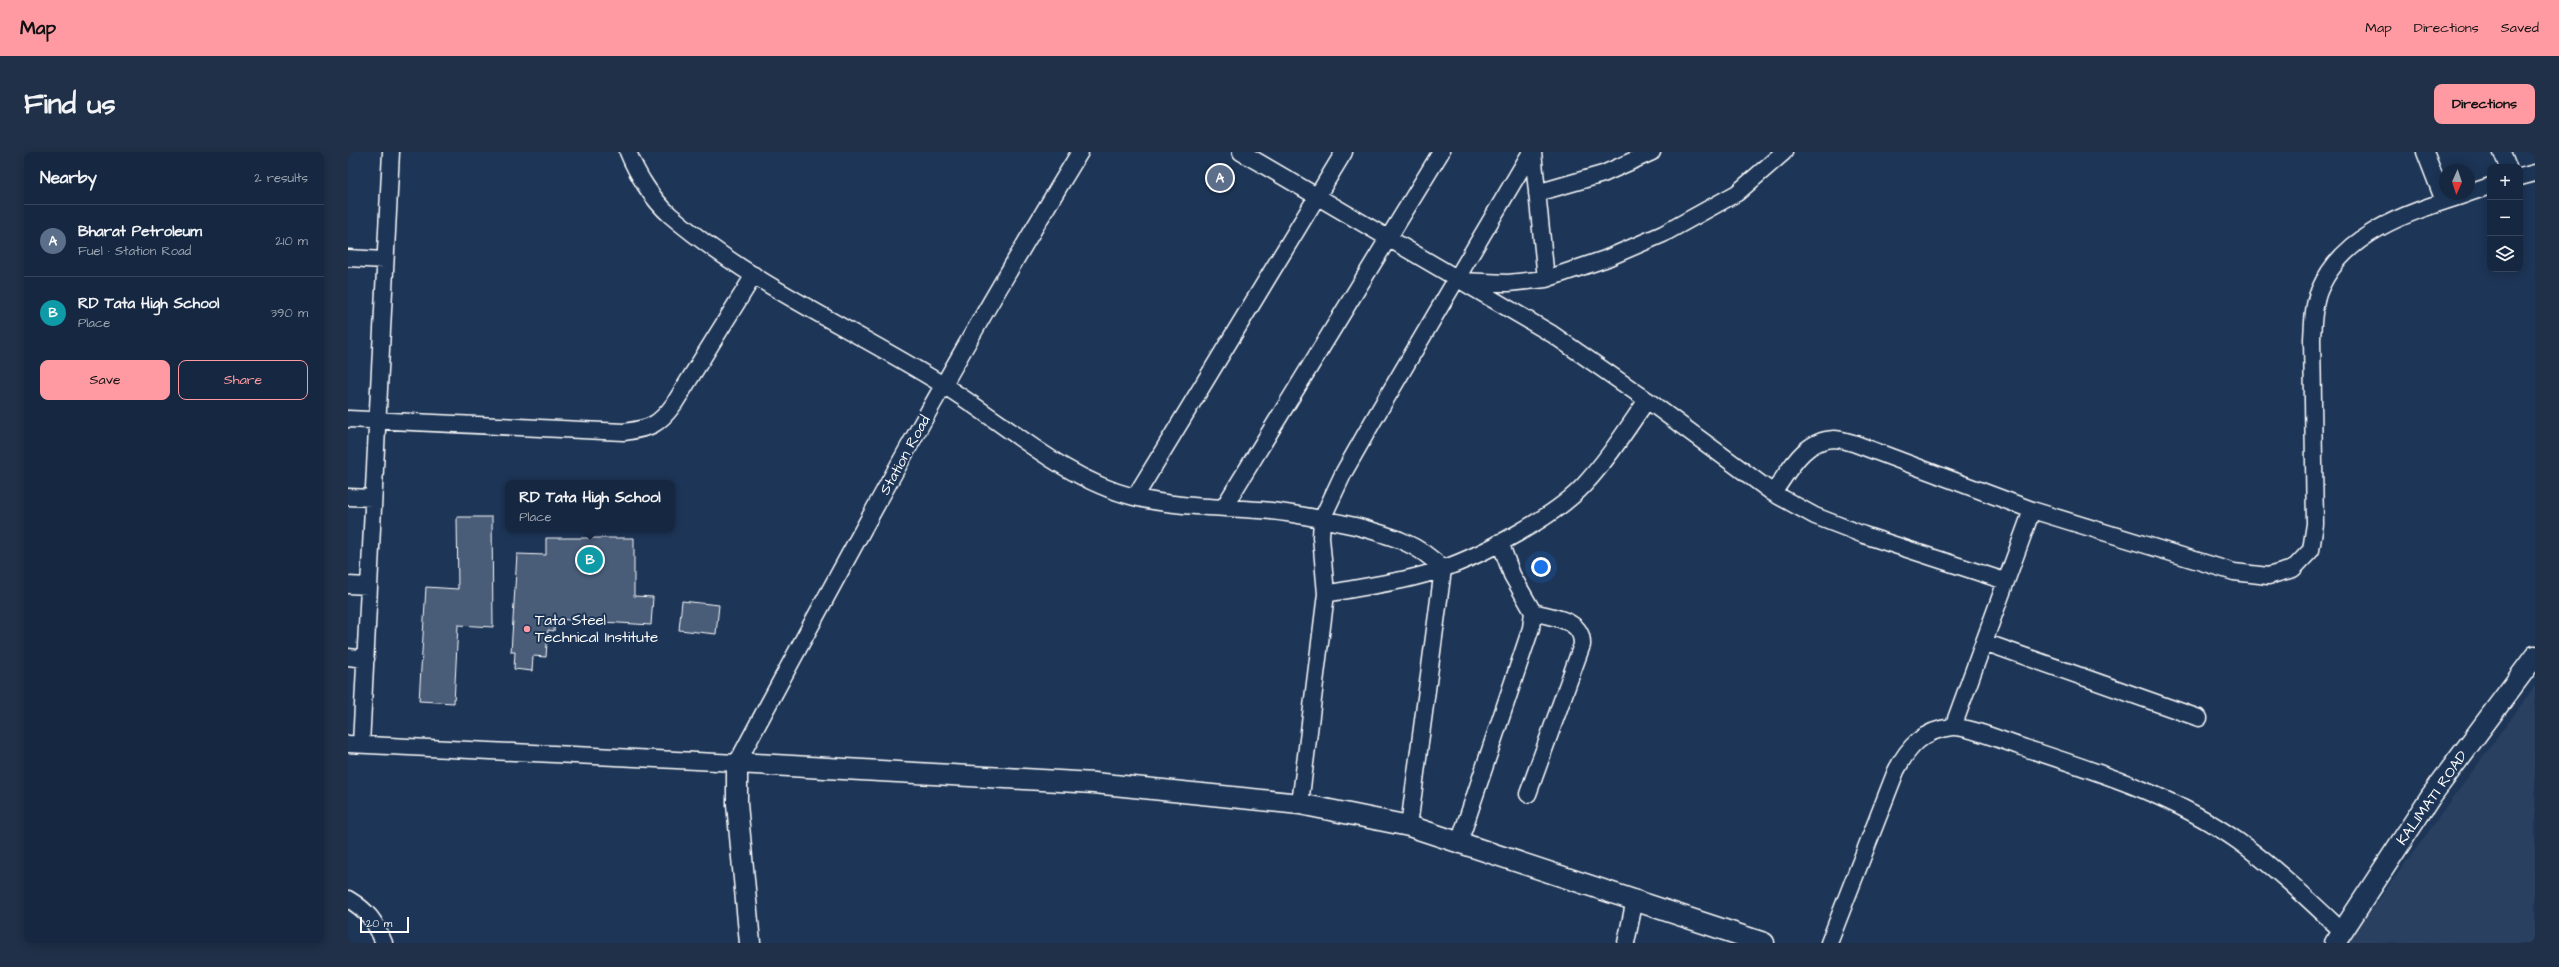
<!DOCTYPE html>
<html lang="en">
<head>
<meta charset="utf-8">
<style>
  body { margin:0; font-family:"Architects Daughter",sans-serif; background:#1f3048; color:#f1f3f6 }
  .controls { position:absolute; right:12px; top:12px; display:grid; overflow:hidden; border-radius:8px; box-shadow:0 2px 10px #0003 }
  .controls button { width:36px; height:36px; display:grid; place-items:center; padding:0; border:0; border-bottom:1px solid #35445a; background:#162841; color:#f1f3f6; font:20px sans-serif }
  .compass { position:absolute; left:2091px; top:12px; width:36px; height:36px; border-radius:50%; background:#162841; box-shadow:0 2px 10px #0003; rotate:183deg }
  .scale { position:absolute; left:12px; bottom:10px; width:49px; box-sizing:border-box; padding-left:4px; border:2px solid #fff; border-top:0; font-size:11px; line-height:14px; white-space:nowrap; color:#fff; -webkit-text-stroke:3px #1d3557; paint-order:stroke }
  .you { position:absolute; left:1193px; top:415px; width:14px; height:14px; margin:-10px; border:3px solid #fff; border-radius:50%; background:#1a73e8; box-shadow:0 0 0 6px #1a73e833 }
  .badge { display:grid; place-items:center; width:26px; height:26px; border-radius:50%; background:#ff9aa2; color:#fff; font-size:13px; font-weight:700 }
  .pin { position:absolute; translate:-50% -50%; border:2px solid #fff; box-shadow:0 1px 4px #0006 }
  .popup { position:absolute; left:157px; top:328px; width:170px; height:52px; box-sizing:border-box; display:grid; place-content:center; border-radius:8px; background:#162841; filter:drop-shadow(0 1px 3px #0005); font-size:13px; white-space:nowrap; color:#9ea6b1 }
  .popup b { font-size:15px; color:#f1f3f6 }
  .popup::after { content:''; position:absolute; left:50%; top:100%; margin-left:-8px; border:8px solid transparent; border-top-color:#162841 }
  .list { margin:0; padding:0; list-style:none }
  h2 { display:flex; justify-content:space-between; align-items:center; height:52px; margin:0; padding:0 16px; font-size:17px }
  h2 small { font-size:13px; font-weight:400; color:#9ea6b1 }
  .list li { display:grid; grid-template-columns:26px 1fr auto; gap:12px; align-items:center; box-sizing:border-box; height:72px; padding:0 16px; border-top:1px solid #35445a }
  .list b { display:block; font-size:15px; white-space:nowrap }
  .list p { margin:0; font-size:13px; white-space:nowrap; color:#9ea6b1 }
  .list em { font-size:13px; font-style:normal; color:#9ea6b1 }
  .actions { display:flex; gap:8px; padding:12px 16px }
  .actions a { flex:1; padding:9px 0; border:1px solid #ff9aa2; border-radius:8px; text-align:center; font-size:14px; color:#ff9aa2 }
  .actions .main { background:#ff9aa2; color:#111 }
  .icon { flex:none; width:22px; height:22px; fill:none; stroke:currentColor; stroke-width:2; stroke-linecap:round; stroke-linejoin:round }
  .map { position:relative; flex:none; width:2187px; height:791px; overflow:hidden; border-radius:8px }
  header { display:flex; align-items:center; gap:24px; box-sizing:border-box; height:56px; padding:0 20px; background:#ff9aa2; color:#111 }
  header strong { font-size:19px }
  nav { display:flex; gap:22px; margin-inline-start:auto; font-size:14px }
  .intro { display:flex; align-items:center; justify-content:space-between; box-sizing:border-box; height:96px; padding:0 24px }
  h1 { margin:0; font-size:28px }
  .button { padding:10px 18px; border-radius:8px; background:#ff9aa2; color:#111; font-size:14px; font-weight:700 }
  main { display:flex; gap:24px; padding:0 24px }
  aside { flex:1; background:#162841; border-radius:8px; box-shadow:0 2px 10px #0003 }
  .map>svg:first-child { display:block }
  .built { fill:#2a4161 }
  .building { fill:#4a5d79; stroke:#fff }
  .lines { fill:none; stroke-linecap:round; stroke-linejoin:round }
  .minor-casing { stroke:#fff; stroke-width:19 }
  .major-casing { stroke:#fff; stroke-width:23 }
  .minor { stroke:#1d3557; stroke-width:16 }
  .major { stroke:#1d3557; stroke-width:20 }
  .poi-dot { fill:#ff9aa2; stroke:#1d3557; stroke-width:1.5 }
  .labels { text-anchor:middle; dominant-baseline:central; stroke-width:4; stroke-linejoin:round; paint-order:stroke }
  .street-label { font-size:15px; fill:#fff; stroke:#1d3557 }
  .poi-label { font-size:15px; fill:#fff; stroke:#1d3557; text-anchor:start }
</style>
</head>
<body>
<header>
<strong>Map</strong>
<nav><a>Map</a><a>Directions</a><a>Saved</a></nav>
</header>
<div class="intro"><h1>Find us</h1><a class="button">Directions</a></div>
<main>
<aside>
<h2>Nearby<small>2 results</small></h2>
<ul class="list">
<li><span class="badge" style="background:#5c6f8a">A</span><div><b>Bharat Petroleum</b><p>Fuel · Station Road</p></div><em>210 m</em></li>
<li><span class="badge" style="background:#0f9aa8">B</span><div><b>RD Tata High School</b><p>Place</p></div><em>390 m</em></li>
</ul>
<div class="actions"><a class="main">Save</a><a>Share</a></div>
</aside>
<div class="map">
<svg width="2187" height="791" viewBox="0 0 2187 791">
  <rect width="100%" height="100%" fill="#1d3557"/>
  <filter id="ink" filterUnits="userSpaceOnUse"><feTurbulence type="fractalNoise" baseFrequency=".025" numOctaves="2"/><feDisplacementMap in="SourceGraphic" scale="8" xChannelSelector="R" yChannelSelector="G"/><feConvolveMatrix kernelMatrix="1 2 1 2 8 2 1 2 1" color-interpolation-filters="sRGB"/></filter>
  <g filter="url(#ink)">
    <path class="built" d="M 2187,534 L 2187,791 L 1999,791 Z"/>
    <path class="building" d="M 109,365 L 144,365 L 145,475 L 110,473 L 106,551 L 71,549 L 78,435 L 110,437 Z
      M 198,386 L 286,386 L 286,444 L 305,445 L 303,473 L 207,467 L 206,479 L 200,478 L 198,505 L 185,504 L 184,519 L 166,517 L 167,500 L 163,500 L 169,402 L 198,403 Z
      M 334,449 L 371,453 L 368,482 L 331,478 Z"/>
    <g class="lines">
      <g class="minor-casing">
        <path id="minor" d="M 280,0 C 289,22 304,47 322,63 C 404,133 504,176 595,233 C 657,271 715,327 786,345 C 830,356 878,355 923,359 C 951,362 979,368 1007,374 C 1041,383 1070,391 1095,417 L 1061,674
          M 893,0 L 1204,182 L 1299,248 L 1425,341 L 1467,364 L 1516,383 L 1657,429
          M 1185,0 L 1198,127
          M 2077,0 L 2096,49
          M 2154,0 L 2160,15
          M 2172,25 L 2187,21
          M 1189,41 L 1255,22 L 1304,0
          M 2121,41 L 2142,34
          M 0,106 L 36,108
          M 1112,129 L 1160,131 L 1198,127 L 1257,107 L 1315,82 L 1389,41 L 1436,0
          M 0,267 L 276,280 C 302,276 310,274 326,252 L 406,123
          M 1425,341 C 1441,319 1455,288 1486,287 C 1493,287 1501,290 1508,292 L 1684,358 L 1886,420 L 1920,424 L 1945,417 L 1963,398 L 1967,372 L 1964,187 C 1965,171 1965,154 1971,139 C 1996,79 2063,60 2119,42
          M 0,345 L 25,346
          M 787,345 L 996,0
          M 876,355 L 1093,0
          M 0,433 L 20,434
          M 978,442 C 1017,434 1057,430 1094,417 C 1134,403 1208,364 1236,333 C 1260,307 1279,277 1299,248
          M 1636,490 L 1851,566
          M 0,505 L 18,507
          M 1605,575 L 1684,358
          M 0,592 L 389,611 C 499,405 610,200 732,0
          M 13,593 L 43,0
          M 1180,642 L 1234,493 C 1235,467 1206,466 1185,460
          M 952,652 L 978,442 L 973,385 L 974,367 L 996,320 L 1025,269 L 1183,0
          M 1111,691 L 1183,476 L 1185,460 L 1164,423 L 1152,390
          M 0,747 C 20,759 27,769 36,791
          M 1278,791 L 1287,747
          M 1481,791 L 1548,619 C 1560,595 1575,578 1604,575 C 1619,574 1655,589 1671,594 C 1746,619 1824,642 1890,689 C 1928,716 1961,748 1995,780"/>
      </g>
      <g class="major-casing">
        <path id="major" d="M 402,791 L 389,652 L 389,611 L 746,631 L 952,652 L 1061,674 L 1416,791
          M 1987,791 L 2083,644 L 2187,504"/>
      </g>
      <use href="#minor" class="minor"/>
      <use href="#major" class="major"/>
    </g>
  </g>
  <circle class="poi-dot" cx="179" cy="477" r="4"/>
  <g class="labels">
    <g class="street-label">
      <text transform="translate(557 303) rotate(-61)">Station Road</text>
      <text transform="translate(2084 646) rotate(-55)">KALIMATI ROAD</text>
    </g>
    <g class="poi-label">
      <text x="187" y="468">Tata Steel<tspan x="187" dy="17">Technical Institute</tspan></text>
    </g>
  </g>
</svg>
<div class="controls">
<button>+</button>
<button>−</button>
<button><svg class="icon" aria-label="layers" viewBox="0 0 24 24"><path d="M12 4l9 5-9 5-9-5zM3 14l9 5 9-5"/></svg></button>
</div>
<svg class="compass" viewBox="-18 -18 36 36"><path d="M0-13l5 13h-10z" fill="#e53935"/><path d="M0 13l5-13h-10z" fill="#9ea6b1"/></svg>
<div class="scale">20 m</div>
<div class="you"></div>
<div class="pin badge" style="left:872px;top:26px;background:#5c6f8a">A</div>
<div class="pin badge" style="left:242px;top:408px;background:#0f9aa8">B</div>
<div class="popup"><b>RD Tata High School</b>Place</div>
</div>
</main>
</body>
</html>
